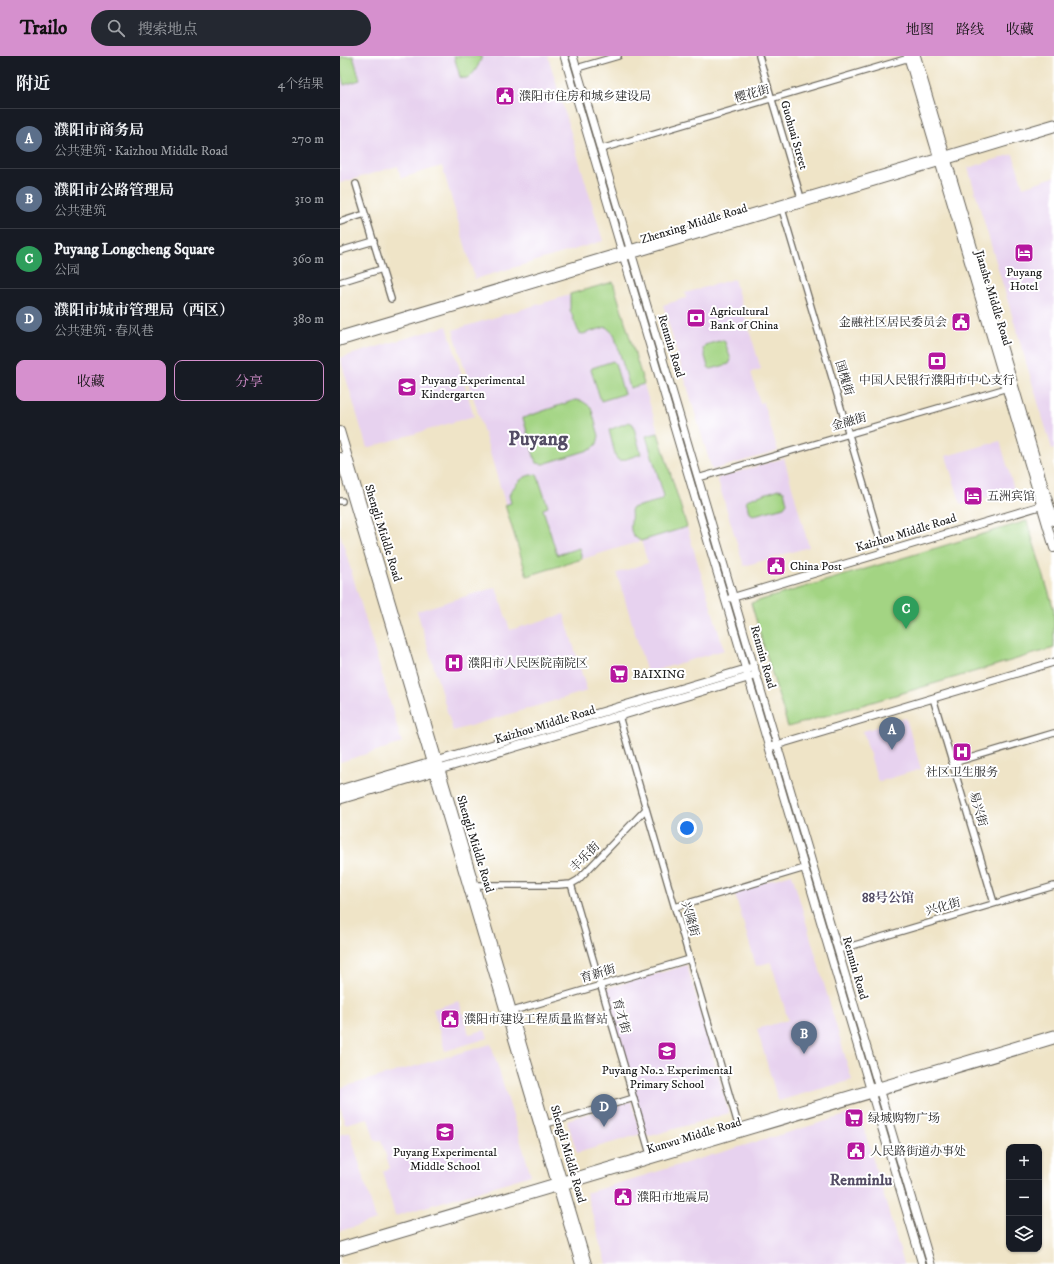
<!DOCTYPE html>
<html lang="zh">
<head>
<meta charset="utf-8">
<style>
  body { margin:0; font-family:"IM FELL DW Pica","Noto Serif SC",serif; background:#242831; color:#f1f3f6 }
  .controls { position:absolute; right:12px; bottom:12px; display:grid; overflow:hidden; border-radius:8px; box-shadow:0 1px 3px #0004 }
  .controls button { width:36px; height:36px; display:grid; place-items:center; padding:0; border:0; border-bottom:1px solid #363941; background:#171b24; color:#f1f3f6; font:20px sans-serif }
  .you { position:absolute; left:347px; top:772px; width:14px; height:14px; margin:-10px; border:3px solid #fff; border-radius:50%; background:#1a73e8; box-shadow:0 0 0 6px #1a73e833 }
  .badge { display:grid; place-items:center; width:26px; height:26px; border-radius:50%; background:#d690ce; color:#fff; font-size:13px; font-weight:700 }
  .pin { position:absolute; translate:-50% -33px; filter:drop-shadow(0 1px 2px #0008) }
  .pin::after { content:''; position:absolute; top:21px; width:14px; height:12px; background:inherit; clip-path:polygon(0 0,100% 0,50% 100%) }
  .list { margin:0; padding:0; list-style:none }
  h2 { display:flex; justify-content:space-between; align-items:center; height:52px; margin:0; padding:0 16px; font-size:17px }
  h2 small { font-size:13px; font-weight:400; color:#9ea1a6 }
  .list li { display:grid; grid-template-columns:26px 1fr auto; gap:12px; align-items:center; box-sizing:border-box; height:60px; padding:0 16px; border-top:1px solid #363941 }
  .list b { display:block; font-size:15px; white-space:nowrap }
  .list p { margin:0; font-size:13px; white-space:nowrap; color:#9ea1a6 }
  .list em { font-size:13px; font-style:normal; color:#9ea1a6 }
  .actions { display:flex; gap:8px; padding:12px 16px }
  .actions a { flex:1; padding:9px 0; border:1px solid #d690ce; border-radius:8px; text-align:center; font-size:14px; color:#d690ce }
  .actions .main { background:#d690ce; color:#111 }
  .icon { flex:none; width:22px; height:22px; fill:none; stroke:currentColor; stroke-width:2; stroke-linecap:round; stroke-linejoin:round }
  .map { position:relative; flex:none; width:714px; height:1208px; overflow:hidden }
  header { display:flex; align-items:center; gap:24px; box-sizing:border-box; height:56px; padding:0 20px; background:#d690ce; color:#111 }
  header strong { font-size:19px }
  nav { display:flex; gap:22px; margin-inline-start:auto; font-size:14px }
  .search { width:280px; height:36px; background:#242831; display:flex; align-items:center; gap:10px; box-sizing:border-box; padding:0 14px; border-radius:22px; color:#9ea1a6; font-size:15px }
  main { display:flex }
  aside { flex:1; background:#171b24 }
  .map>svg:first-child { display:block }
  .built { fill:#e7d2ef }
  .green { fill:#a3d483; stroke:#607850 }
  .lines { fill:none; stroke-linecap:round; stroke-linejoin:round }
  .minor-casing { stroke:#666258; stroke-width:8 }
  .tertiary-casing { stroke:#666258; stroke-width:9 }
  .secondary-casing { stroke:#666258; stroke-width:10 }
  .primary-casing { stroke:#666258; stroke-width:11 }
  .minor { stroke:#fff; stroke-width:5.5 }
  .tertiary { stroke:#fff; stroke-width:7 }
  .secondary { stroke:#fff; stroke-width:8 }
  .primary { stroke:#fff; stroke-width:9 }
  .labels { text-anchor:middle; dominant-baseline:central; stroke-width:4; stroke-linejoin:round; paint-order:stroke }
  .street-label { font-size:12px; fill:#1c1c1c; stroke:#fff }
  .poi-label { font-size:12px; fill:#1c1c1c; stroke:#fff; text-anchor:start }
  .neighbourhood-label { font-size:13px; font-weight:bold; fill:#534c64; stroke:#fff }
  .district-label { font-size:16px; font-weight:bold; fill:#534c64; stroke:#fff }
  .town-label { font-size:20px; font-weight:bold; fill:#534c64; stroke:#fff }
</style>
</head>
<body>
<header>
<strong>Trailo</strong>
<div class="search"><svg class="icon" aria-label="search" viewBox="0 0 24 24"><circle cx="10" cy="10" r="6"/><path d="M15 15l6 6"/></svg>搜索地点</div>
<nav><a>地图</a><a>路线</a><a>收藏</a></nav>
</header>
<main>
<aside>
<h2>附近<small>4个结果</small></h2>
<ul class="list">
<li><span class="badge" style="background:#5c6f8a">A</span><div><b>濮阳市商务局</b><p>公共建筑 · Kaizhou Middle Road</p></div><em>270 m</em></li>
<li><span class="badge" style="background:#5c6f8a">B</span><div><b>濮阳市公路管理局</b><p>公共建筑</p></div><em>310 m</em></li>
<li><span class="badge" style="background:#2e9e5b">C</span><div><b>Puyang Longcheng Square</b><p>公园</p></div><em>360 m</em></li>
<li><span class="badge" style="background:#5c6f8a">D</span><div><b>濮阳市城市管理局（西区）</b><p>公共建筑 · 春风巷</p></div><em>380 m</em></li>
</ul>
<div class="actions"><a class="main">收藏</a><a>分享</a></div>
</aside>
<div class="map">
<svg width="714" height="1208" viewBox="0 0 714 1208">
  <rect width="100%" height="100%" fill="#fff"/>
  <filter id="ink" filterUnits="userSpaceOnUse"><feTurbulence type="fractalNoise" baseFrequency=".025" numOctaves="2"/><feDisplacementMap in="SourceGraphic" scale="8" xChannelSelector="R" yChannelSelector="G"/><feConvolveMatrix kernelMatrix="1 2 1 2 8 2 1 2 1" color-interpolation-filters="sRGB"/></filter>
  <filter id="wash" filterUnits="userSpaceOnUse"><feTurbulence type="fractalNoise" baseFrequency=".012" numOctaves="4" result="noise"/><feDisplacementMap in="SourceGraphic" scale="16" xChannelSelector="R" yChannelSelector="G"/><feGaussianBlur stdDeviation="0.9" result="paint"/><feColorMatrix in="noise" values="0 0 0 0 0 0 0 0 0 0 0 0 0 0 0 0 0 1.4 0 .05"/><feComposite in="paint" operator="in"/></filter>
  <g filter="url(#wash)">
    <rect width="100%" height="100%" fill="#efe4c7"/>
    <path class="built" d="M 0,0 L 208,0 L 263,185 L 135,223 L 102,110 L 61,122 L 58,110 L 0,127 Z
      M 673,98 L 683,131 L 714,121 L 714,392 L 712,393 L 628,112 Z
      M 394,223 L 421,313 L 411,316 L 420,347 L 423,346 L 438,395 L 372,414 L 323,249 L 346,242 L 345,237 Z
      M 273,226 L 384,594 L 307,617 L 277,517 L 308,507 L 301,485 L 187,520 L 113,274 Z
      M 107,270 L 134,360 L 27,392 L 0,302 Z
      M 660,385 L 674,433 L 621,449 L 606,400 Z
      M 444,402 L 469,491 L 404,510 L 377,422 Z
      M 0,477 L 62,687 L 0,706 Z
      M 156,531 L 170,574 L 224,558 L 247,635 L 113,675 L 77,555 Z
      M 566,662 L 581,713 L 538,726 L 523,675 Z
      M 452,818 L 512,1024 L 438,1045 L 417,973 L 448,964 L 431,906 L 416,910 L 394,835 Z
      M 347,909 L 389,1057 L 307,1081 L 264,933 Z
      M 119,945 L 129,978 L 145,974 L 148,982 L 105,995 L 93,953 Z
      M 151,988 L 191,1119 L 55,1160 L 43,1115 L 50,1112 L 41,1084 L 35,1085 L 28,1062 L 5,1068 L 0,1049 L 0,1032 Z
      M 291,1045 L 301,1078 L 237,1097 L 227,1064 Z
      M 513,1057 L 521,1063 L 564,1208 L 267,1208 L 246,1137 Z
      M 10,1076 L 36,1164 L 0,1175 L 0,1079 Z"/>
    <path class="green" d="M 13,0 L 20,24 L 4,29 L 0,15 L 0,1 Z
      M 114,0 L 142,0 C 139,9 131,27 120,21 Z
      M 273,226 L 304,328 L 290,332 L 274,278 L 266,271 L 243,278 L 239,277 L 230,254 L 230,238 Z
      M 382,284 L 385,286 L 391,304 L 389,308 L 371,313 L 368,311 L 363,293 L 365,289 Z
      M 273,305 L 275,307 L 284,338 L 261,345 L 251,314 L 252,312 Z
      M 235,344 L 242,345 L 251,351 L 259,380 L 257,388 L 252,393 L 203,408 L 196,407 L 183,362 Z
      M 289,366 L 293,368 L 301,398 L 280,405 L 276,402 L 269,374 Z
      M 318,377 L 347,471 L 301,485 C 285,477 293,468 291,455 L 292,452 L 322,444 L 324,440 L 306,380 Z
      M 197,418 L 208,451 L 203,453 L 217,499 L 239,492 L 242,503 L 187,520 L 165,449 L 171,447 L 169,439 C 176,427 182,419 197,418 Z
      M 439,433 L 444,435 L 447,447 L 444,451 L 414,459 L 409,457 L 406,444 Z
      M 687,465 L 714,554 L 714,592 L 448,671 L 411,547 Z"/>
  </g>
  <g filter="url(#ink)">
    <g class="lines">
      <g class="minor-casing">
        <path id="minor" d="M 419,0 L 461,142
          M 237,12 L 278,0
          M 261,93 L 569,2
          M 16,128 L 51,243
          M 442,153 L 544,497
          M 0,166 L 25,158
          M 0,195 L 34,185
          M 0,226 L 42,213
          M 358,422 L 667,332
          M 0,445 L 2,445
          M 593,642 L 654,847
          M 279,660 L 399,1072
          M 613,707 L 714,677
          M 231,828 L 310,1098
          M 135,829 L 218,829 L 231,828 L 238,824 L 306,753
          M 335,851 L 465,812
          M 498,894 L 714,830
          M 173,955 L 350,903
          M 206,1068 L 294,1042"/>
      </g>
      <g class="tertiary-casing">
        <path id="tertiary" d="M 224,0 L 582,1208
          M 233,0 L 591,1208
          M 0,279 L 714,67
          M 0,286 L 714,72
          M 391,542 L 707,448
          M 433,690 L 714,606
          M 0,1190 L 714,978
          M 0,1196 L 714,984"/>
      </g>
      <g class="secondary-casing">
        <path id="secondary" d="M 568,0 L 714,492
          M 576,0 L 714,465
          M 0,375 L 247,1208
          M 0,401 L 240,1208
          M 98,705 L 414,611
          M 101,713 L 416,619"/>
      </g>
      <g class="primary-casing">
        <path id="primary" d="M 0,734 L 98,705
          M 0,743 L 101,713"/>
      </g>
      <use href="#minor" class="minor"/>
      <use href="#tertiary" class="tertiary"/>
      <use href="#secondary" class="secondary"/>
      <use href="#primary" class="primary"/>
    </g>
  </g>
  <defs>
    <g id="civic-square" transform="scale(1)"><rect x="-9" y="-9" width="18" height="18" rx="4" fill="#b5179e" stroke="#fff"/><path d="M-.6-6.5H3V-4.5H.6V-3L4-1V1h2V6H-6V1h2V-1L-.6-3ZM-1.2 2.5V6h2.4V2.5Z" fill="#fff"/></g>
    <g id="hotel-square" transform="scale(1)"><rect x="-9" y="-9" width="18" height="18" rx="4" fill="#b5179e" stroke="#fff"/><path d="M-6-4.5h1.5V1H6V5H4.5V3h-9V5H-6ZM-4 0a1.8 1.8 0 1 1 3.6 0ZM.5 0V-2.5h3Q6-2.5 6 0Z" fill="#fff"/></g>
    <g id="bank-square" transform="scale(1)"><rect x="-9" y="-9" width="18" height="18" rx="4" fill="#b5179e" stroke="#fff"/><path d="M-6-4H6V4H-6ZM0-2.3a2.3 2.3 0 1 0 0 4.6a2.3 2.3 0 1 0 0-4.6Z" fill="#fff"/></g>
    <g id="school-square" transform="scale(1)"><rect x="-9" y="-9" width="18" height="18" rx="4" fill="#b5179e" stroke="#fff"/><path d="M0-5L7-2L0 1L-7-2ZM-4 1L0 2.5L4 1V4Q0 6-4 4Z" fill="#fff"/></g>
    <g id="hospital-square" transform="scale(1)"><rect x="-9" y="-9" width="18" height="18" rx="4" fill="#b5179e" stroke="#fff"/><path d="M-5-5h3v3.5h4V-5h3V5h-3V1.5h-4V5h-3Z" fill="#fff"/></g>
    <g id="supermarket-square" transform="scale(1)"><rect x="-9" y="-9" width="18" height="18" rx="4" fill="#b5179e" stroke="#fff"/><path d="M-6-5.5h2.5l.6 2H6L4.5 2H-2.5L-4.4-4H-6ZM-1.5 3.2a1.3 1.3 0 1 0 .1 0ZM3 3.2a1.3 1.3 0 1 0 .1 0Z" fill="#fff"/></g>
  </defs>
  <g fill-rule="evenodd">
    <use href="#civic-square" x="165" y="40"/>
    <use href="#hotel-square" x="684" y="197"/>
    <use href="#bank-square" x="356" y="262"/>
    <use href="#civic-square" x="621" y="266"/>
    <use href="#bank-square" x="597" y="305"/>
    <use href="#school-square" x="67" y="331"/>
    <use href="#hotel-square" x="633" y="440"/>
    <use href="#civic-square" x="436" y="510"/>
    <use href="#hospital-square" x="114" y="607"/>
    <use href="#supermarket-square" x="279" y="618"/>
    <use href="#hospital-square" x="622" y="696"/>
    <use href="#civic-square" x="110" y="963"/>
    <use href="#school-square" x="327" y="995"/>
    <use href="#supermarket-square" x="514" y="1062"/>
    <use href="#school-square" x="105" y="1076"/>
    <use href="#civic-square" x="516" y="1095"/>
    <use href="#civic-square" x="283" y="1141"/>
  </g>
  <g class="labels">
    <g class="street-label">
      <text transform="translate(412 38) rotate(-16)">樱花街</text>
      <text transform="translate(454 79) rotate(74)">Guohuai Street</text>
      <text transform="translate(354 168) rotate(-17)">Zhenxing Middle Road</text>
      <text transform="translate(653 242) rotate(73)">Jianshe Middle Road</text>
      <text transform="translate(331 290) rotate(73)">Renmin Road</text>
      <text transform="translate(504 322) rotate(73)">国槐街</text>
      <text transform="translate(509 366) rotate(-16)">金融街</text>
      <text transform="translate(43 477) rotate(73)">Shengli Middle Road</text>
      <text transform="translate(566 477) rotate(-17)">Kaizhou Middle Road</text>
      <text transform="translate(423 601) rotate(74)">Renmin Road</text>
      <text transform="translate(205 669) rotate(-17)">Kaizhou Middle Road</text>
      <text transform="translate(638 753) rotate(74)">易兴街</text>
      <text transform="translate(135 788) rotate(73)">Shengli Middle Road</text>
      <text transform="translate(245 801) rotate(-45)">丰乐街</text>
      <text transform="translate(603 851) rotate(-16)">兴化街</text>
      <text transform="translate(350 863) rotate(74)">兴隆街</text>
      <text transform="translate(515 912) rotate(74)">Renmin Road</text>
      <text transform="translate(258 918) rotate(-17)">育新街</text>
      <text transform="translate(281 960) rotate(74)">育才街</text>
      <text transform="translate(354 1080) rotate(-17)">Kunwu Middle Road</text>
      <text transform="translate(228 1098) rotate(74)">Shengli Middle Road</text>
    </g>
    <g class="poi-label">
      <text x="179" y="40">濮阳市住房和城乡建设局</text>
      <text x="684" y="216" text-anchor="middle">Puyang<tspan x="684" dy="14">Hotel</tspan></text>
      <text x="370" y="255">Agricultural<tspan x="370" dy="14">Bank of China</tspan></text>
      <text x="607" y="266" text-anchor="end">金融社区居民委员会</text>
      <text x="81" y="324">Puyang Experimental<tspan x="81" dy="14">Kindergarten</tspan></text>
      <text x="597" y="324" text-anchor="middle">中国人民银行濮阳市中心支行</text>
      <text x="647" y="440">五洲宾馆</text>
      <text x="450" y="510">China Post</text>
      <text x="128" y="607">濮阳市人民医院南院区</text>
      <text x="293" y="618">BAIXING</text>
      <text x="622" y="716" text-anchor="middle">社区卫生服务</text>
      <text x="124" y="963">濮阳市建设工程质量监督站</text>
      <text x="327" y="1014" text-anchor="middle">Puyang No.2 Experimental<tspan x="327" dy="14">Primary School</tspan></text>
      <text x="528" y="1062">绿城购物广场</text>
      <text x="530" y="1095">人民路街道办事处</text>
      <text x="105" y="1096" text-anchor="middle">Puyang Experimental<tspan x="105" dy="14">Middle School</tspan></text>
      <text x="297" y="1141">濮阳市地震局</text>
    </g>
    <g class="neighbourhood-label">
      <text x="548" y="842">88号公馆</text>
    </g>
    <g class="district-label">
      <text x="521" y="1124">Renminlu</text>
    </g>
    <g class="town-label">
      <text x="198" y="383">Puyang</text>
    </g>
  </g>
</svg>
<div class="controls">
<button>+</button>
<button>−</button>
<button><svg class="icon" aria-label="layers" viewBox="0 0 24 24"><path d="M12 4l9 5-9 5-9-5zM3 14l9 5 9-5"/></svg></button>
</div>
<div class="you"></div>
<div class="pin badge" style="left:552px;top:694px;background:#5c6f8a">A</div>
<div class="pin badge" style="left:464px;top:998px;background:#5c6f8a">B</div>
<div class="pin badge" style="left:566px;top:573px;background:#2e9e5b">C</div>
<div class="pin badge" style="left:264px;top:1071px;background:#5c6f8a">D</div>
</div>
</main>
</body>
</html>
